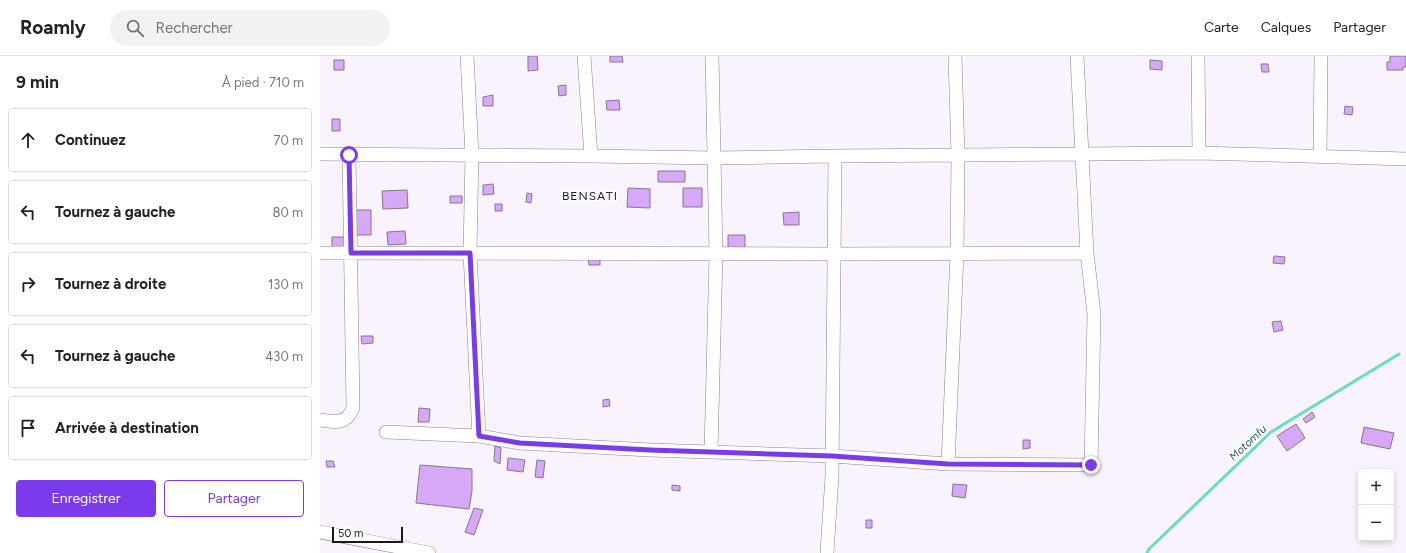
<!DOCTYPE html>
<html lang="fr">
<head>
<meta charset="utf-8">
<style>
  body { margin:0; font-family:Figtree,sans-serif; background:#f2f2f2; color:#222 }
  .controls { position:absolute; right:12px; bottom:12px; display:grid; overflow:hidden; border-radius:4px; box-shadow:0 2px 6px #0003 }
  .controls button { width:36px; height:36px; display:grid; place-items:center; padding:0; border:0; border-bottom:1px solid #e0e0e0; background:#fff; color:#222; font:20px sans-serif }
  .scale { position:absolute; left:12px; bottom:10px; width:71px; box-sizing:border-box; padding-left:4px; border:2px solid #1b161f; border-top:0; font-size:11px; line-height:14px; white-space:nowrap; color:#1b161f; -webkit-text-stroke:3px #fff; paint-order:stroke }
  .stop { position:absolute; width:12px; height:12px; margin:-9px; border:3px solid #7c3aed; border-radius:50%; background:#fff }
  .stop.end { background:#7c3aed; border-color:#fff; box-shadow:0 1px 4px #0008 }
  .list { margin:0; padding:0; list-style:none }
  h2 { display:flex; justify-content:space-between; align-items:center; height:52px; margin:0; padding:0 16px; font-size:17px }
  h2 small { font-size:13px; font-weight:400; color:#767676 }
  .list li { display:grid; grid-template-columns:26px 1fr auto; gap:12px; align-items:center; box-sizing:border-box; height:64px; margin:0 8px 8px; padding:0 8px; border:1px solid #e0e0e0; border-radius:4px }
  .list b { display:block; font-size:15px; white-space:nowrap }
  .list em { font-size:13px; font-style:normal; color:#767676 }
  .actions { display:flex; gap:8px; padding:12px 16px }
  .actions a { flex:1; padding:9px 0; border:1px solid #7c3aed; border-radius:4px; text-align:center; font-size:14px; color:#7c3aed }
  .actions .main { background:#7c3aed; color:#fff }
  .icon { flex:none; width:22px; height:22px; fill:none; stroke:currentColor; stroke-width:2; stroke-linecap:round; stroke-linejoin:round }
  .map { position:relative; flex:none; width:1086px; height:497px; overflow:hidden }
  header { display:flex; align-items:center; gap:24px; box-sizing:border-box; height:56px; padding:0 20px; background:#fff; border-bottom:1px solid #e0e0e0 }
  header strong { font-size:19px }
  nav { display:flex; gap:22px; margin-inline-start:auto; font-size:14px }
  .search { width:280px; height:36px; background:#f2f2f2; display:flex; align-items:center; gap:10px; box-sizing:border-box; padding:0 14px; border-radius:22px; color:#767676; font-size:15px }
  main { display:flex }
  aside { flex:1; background:#fff }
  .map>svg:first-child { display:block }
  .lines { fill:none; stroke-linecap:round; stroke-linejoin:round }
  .stream { stroke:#67debd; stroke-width:3 }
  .building { fill:#d6a8f6; stroke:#84778e }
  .minor-casing { stroke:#8c7f96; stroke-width:14 }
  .minor { stroke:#fff; stroke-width:13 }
  .route { stroke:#7c3aed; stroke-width:5 }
  .labels { text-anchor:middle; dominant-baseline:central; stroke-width:3; stroke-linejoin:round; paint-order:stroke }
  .water-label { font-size:11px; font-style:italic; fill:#235547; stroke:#fff }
  .quarter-label { font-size:12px; letter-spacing:1px; fill:#1b161f; stroke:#fff }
</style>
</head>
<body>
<header>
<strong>Roamly</strong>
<div class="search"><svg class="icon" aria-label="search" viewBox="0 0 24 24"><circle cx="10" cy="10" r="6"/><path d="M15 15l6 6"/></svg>Rechercher</div>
<nav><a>Carte</a><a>Calques</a><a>Partager</a></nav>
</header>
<main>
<aside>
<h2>9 min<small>À pied · 710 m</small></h2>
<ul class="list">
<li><svg class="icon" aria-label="ahead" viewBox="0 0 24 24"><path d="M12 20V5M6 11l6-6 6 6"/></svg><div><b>Continuez</b></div><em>70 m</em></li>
<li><svg class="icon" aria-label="left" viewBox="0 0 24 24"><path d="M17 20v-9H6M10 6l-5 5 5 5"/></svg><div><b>Tournez à gauche</b></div><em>80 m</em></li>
<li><svg class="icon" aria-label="right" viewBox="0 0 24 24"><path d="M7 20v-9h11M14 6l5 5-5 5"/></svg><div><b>Tournez à droite</b></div><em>130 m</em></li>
<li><svg class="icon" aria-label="left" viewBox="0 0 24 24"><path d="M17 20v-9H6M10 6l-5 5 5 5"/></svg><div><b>Tournez à gauche</b></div><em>430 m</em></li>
<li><svg class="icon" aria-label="arrive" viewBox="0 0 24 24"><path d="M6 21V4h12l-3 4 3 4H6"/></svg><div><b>Arrivée à destination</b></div></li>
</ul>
<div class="actions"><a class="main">Enregistrer</a><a>Partager</a></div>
</aside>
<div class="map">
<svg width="1086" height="497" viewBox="0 0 1086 497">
  <rect width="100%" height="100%" fill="#f9f3fe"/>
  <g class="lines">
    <path class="stream" d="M 827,497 L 829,493 L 951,376 L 1079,298"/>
  </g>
  <path class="building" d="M 208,0 L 217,0 L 218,14 L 208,15 Z
    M 290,0 L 302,0 L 303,6 L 290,6 Z
    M 1070,0 L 1086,0 L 1086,11 L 1083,11 L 1083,14 L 1067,14 L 1067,6 L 1070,6 Z
    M 14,4 L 24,4 L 24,14 L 14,14 Z
    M 830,4 L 842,5 L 842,14 L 830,13 Z
    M 941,8 L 948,8 L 949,16 L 942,16 Z
    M 246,29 L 246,39 L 239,40 L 238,30 Z
    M 173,39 L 173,50 L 163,50 L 163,41 Z
    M 299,44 L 300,54 L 287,54 L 286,45 Z
    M 1025,50 L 1033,51 L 1032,59 L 1024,58 Z
    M 12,63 L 20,63 L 20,75 L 12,75 Z
    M 338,115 L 365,115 L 365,126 L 338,126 Z
    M 173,128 L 174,138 L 163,139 L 163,129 Z
    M 308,132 L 330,133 L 330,152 L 307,151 Z
    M 363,132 L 382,132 L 382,151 L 363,151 Z
    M 87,134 L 88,152 L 63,153 L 62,135 Z
    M 207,137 L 212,138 L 211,147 L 206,146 Z
    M 130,140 L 142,140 L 142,147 L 130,147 Z
    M 175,148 L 182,148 L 182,155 L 175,155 Z
    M 34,154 L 51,154 L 51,179 L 34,179 Z
    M 479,156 L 479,169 L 464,169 L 463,157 Z
    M 85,175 L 86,188 L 68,189 L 67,176 Z
    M 408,179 L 425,179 L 425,194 L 408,194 Z
    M 12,181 L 27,181 L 27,194 L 12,194 Z
    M 954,200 L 965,201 L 964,208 L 953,207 Z
    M 268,202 L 280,202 L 280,209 L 269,209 Z
    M 961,265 L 963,274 L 954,276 L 952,266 Z
    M 41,280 L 53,280 L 53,287 L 42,288 Z
    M 289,343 L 290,350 L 283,351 L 283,344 Z
    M 99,352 L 110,353 L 109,366 L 98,366 Z
    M 992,356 L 995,361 L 986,367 L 983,363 Z
    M 976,368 L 985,382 L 967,395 L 957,380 Z
    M 1044,371 L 1074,377 L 1070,393 L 1041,387 Z
    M 703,384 L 710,384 L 710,392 L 703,393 Z
    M 175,390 L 181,392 L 180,408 L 174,405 Z
    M 188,402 L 205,404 L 203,416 L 187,414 Z
    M 217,404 L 225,405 L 223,422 L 215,421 Z
    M 6,405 L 13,405 L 15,411 L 7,411 Z
    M 100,409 L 152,413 L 152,435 L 149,453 L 96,447 Z
    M 633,428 L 647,429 L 645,442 L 632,440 Z
    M 352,429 L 360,430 L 360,435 L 352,434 Z
    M 154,452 L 163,454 L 154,479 L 145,476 Z
    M 546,464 L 552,464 L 552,472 L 546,472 Z"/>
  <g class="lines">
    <g class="minor-casing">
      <path id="minor" d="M 147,0 L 152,99 L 150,197 L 159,380
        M 264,0 L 271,100
        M 878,0 L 879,97
        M 0,98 L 271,100 L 395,102 L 515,100 L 879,97 L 1086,103
        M 1000,101 L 1001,0
        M 0,197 L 514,198 L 767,197
        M 0,364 C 16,366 26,369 33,352 L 29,99
        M 66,376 L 159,380 L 200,387 L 330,394 L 512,400 L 628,408 L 771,409 L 774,258 L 767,197 L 757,0
        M 391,396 L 396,198 L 392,0
        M 628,408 L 637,197 L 638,99 L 635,0
        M 0,476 L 109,497
        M 507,497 L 512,420 L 515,100"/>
    </g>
    <use href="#minor" class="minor"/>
  </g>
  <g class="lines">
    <path class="route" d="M 29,99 L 31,197 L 150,197 L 159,380 L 200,387 L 330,394 L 512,400 L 628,408 L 771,409"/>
  </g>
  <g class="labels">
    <g class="water-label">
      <text transform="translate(928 387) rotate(-43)">Motomfu</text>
    </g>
    <g class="quarter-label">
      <text x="270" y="140">BENSATI</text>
    </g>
  </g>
</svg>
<div class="controls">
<button>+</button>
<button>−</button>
</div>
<div class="scale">50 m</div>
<div class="stop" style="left:29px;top:99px"></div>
<div class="stop end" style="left:771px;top:409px"></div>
</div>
</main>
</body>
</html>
